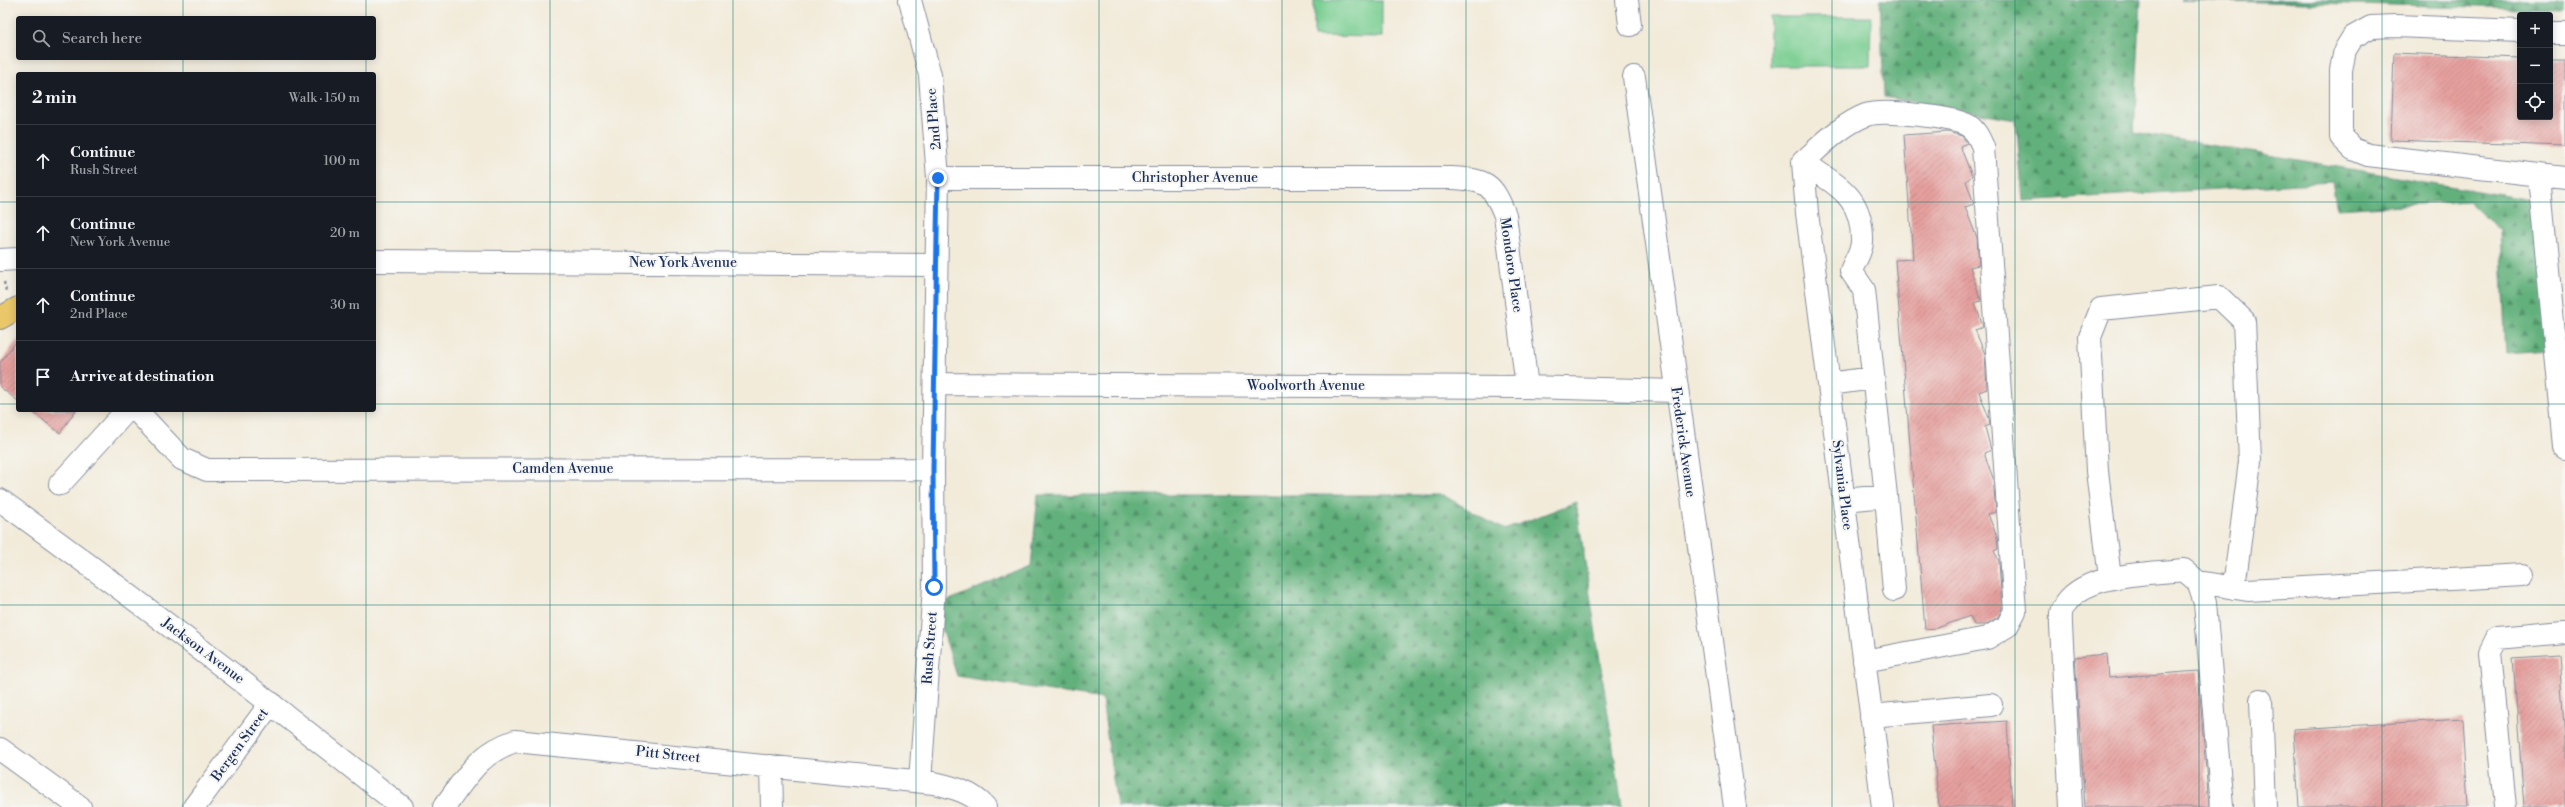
<!DOCTYPE html>
<html lang="en">
<head>
<meta charset="utf-8">
<style>
  body { margin:0; font-family:"Libre Bodoni",serif; background:#242831; color:#f1f3f6 }
  .controls { position:absolute; right:12px; top:12px; display:grid; overflow:hidden; border-radius:4px; box-shadow:0 2px 10px #0003 }
  .controls button { width:36px; height:36px; display:grid; place-items:center; padding:0; border:0; border-bottom:1px solid #363941; background:#171b24; color:#f1f3f6; font:20px sans-serif }
  .stop { position:absolute; width:12px; height:12px; margin:-9px; border:3px solid #1a73e8; border-radius:50%; background:#fff }
  .stop.end { background:#1a73e8; border-color:#fff; box-shadow:0 1px 4px #0008 }
  .list { margin:0; padding:0; list-style:none }
  h2 { display:flex; justify-content:space-between; align-items:center; height:52px; margin:0; padding:0 16px; font-size:17px }
  h2 small { font-size:13px; font-weight:400; color:#9ea1a6 }
  .list li { display:grid; grid-template-columns:26px 1fr auto; gap:12px; align-items:center; box-sizing:border-box; height:72px; padding:0 16px; border-top:1px solid #363941 }
  .list b { display:block; font-size:15px; white-space:nowrap }
  .list p { margin:0; font-size:13px; white-space:nowrap; color:#9ea1a6 }
  .list em { font-size:13px; font-style:normal; color:#9ea1a6 }
  .icon { flex:none; width:22px; height:22px; fill:none; stroke:currentColor; stroke-width:2; stroke-linecap:round; stroke-linejoin:round }
  .map { position:relative; flex:none; width:2565px; height:807px; overflow:hidden }
  .search { position:absolute; background:#171b24; box-shadow:0 2px 10px #0003; left:16px; top:16px; width:360px; height:44px; display:flex; align-items:center; gap:10px; box-sizing:border-box; padding:0 14px; border-radius:4px; color:#9ea1a6; font-size:15px }
  .panel { position:absolute; background:#171b24; box-shadow:0 2px 10px #0003; left:16px; top:72px; width:360px; height:340px; border-radius:4px }
  .map>svg:first-child { display:block }
  .green { fill:#79ce91; stroke:#4a7e78 }
  .forest { fill:url(#forest-firs); stroke:#3e706c }
  .building { fill:url(#building-hatch) }
  .lines { fill:none; stroke-linecap:round; stroke-linejoin:round }
  .minor-casing { stroke:#868d9c; stroke-width:24 }
  .major-casing { stroke:#868d9c; stroke-width:24 }
  .path { stroke:#868d9c; stroke-width:2.5; stroke-dasharray:3 3; stroke-linecap:butt }
  .minor { stroke:#fff; stroke-width:22 }
  .major { stroke:#eac769; stroke-width:22 }
  .route { stroke:#1a73e8; stroke-width:5 }
  .grid { fill:none; stroke:#0f766e; stroke-width:1; stroke-opacity:0.55 }
  .labels { text-anchor:middle; dominant-baseline:central; stroke-width:4; stroke-linejoin:round; paint-order:stroke }
  .street-label { font-size:14px; fill:#1b2f5e; stroke:#f6f6f2 }
</style>
</head>
<body>
<div class="map">
<svg width="2565" height="807" viewBox="0 0 2565 807">
  <defs>
    <pattern id="forest-firs" width="22" height="20" patternUnits="userSpaceOnUse"><rect width="22" height="20" fill="#62b17b"/><path d="M5 1l3.5 6h-7zM16 11l3.5 6h-7z" fill="#509068"/></pattern>
    <pattern id="building-hatch" width="6" height="6" patternUnits="userSpaceOnUse"><rect width="6" height="6" fill="#e6a09e"/><path d="M-1 1l2-2M0 6l6-6M5 7l2-2" fill="none" stroke="#ba8384"/></pattern>
  </defs>
  <rect width="100%" height="100%" fill="#f6f6f2"/>
  <filter id="ink" filterUnits="userSpaceOnUse"><feTurbulence type="fractalNoise" baseFrequency=".025" numOctaves="2"/><feDisplacementMap in="SourceGraphic" scale="8" xChannelSelector="R" yChannelSelector="G"/><feConvolveMatrix kernelMatrix="1 2 1 2 8 2 1 2 1" color-interpolation-filters="sRGB"/></filter>
  <filter id="wash" filterUnits="userSpaceOnUse"><feTurbulence type="fractalNoise" baseFrequency=".012" numOctaves="4" result="noise"/><feDisplacementMap in="SourceGraphic" scale="16" xChannelSelector="R" yChannelSelector="G"/><feGaussianBlur stdDeviation="0.9" result="paint"/><feColorMatrix in="noise" values="0 0 0 0 0 0 0 0 0 0 0 0 0 0 0 0 0 1.4 0 .05"/><feComposite in="paint" operator="in"/></filter>
  <g filter="url(#wash)">
    <rect width="100%" height="100%" fill="#f2ebda"/>
    <path class="green" d="M 1314,0 L 1382,0 L 1382,37 L 1314,36 Z
      M 1770,17 L 1871,17 L 1870,66 L 1770,66 Z"/>
    <path class="forest" d="M 1880,0 L 2141,0 L 2134,132 L 2548,203 L 2561,349 L 2506,353 L 2500,231 L 2468,201 L 2337,209 L 2332,182 L 2023,201 L 2016,119 L 1884,97 Z
      M 2180,0 L 2565,0 L 2565,9 L 2563,9 Z
      M 1038,495 L 1443,495 L 1504,530 L 1576,502 L 1622,807 L 1117,807 L 1102,699 L 957,676 L 935,606 L 1031,566 Z"/>
    <g id="blocks">
      <path class="building" d="M 2394,53 L 2520,58 L 2520,117 L 2550,117 L 2550,59 L 2565,59 L 2565,146 L 2391,140 Z
        M 1948,132 L 1962,136 L 1967,143 L 1960,146 L 1972,176 L 1966,181 L 1974,204 L 1965,207 L 1977,238 L 1979,265 L 1970,267 L 1981,301 L 1975,303 L 1983,327 L 1975,330 L 1985,354 L 1987,389 L 1979,392 L 1989,418 L 1990,425 L 1985,427 L 1991,450 L 1984,453 L 1993,478 L 1996,512 L 1988,514 L 1997,537 L 1998,549 L 1994,551 L 1999,561 L 2002,608 L 1998,617 L 1985,625 L 1974,625 L 1970,616 L 1937,628 L 1925,629 L 1895,260 L 1913,259 L 1904,135 Z
        M 18,339 L 18,401 L 0,387 L 0,363 Z
        M 30,410 L 76,410 L 60,433 Z
        M 2107,654 L 2109,678 L 2198,671 L 2209,807 L 2085,807 L 2075,657 Z
        M 2559,655 L 2565,742 L 2565,807 L 2524,807 L 2513,658 Z
        M 2463,719 L 2468,807 L 2299,807 L 2294,729 Z
        M 2007,721 L 2012,807 L 1939,807 L 1931,726 Z"/>
    </g>
  </g>
  <g filter="url(#ink)">
    <use href="#blocks" fill-opacity="0" stroke="#868d9c" stroke-width="1"/>
    <g class="lines">
      <g class="minor-casing">
        <path id="minor" d="M 910,0 L 930,75 L 938,178 L 933,469 L 934,587 L 920,781
          M 1627,0 L 1630,25
          M 2520,31 L 2396,26 L 2371,27 L 2353,37 L 2345,50 L 2341,70 L 2341,137 L 2353,149 L 2368,155 L 2565,178
          M 2550,33 L 2565,33
          M 1634,77 L 1735,807
          M 1803,162 C 1822,145 1841,125 1866,115 C 1882,109 1949,117 1965,124 C 1975,128 1979,138 1983,147 L 2015,611 L 2007,626 L 1987,638 L 1864,661
          M 1803,162 L 1807,213 L 1883,807
          M 1803,162 C 1836,186 1863,194 1862,242 C 1862,251 1854,262 1851,271 L 1864,290 L 1886,496
          M 2539,177 L 2565,447
          M 938,178 L 1452,178 C 1487,180 1492,183 1505,215 L 1527,387
          M 0,260 L 18,259
          M 374,261 L 936,265
          M 936,384 L 1527,387 L 1676,391
          M 1829,384 L 1873,378
          M 136,410 L 182,459 L 207,470 L 933,469
          M 60,484 L 127,410
          M 0,500 C 137,599 270,702 402,807
          M 1844,500 L 1886,496 L 1894,590
          M 2110,578 L 2097,471 L 2090,337 L 2101,309 L 2219,297 L 2244,321 L 2250,461 L 2234,588
          M 2198,582 L 2248,590 L 2523,575
          M 2261,700 L 2265,807
          M 1871,716 L 1991,705
          M 0,749 L 80,807
          M 771,766 L 772,807
          M 194,807 L 271,703
          M 444,807 C 467,777 477,754 515,741 L 934,783 C 952,787 972,792 985,807
          M 2071,807 L 2061,626 C 2061,620 2060,612 2063,608 C 2081,572 2149,574 2184,570 L 2198,582 L 2205,603 L 2222,807
          M 2505,807 L 2490,652 L 2497,638 L 2565,632"/>
      </g>
      <g class="major-casing">
        <path id="major" d="M 0,318 L 18,308"/>
      </g>
      <path class="path" d="M 4,282 L 6,291"/>
      <use href="#minor" class="minor"/>
      <use href="#major" class="major"/>
    </g>
  </g>
  <g class="lines" filter="url(#ink)">
    <path class="route" d="M 934,587 L 933,469 L 938,178"/>
  </g>
  <path class="grid" d="M 183,0 L 183,18M 366,0 L 366,18M 550,0 L 550,807M 733,0 L 733,807M 916,0 L 916,807M 1099,0 L 1099,807M 1282,0 L 1282,807M 1466,0 L 1466,807M 1649,0 L 1649,807M 1832,0 L 1832,807M 2015,0 L 2015,807M 2199,0 L 2199,807M 2382,0 L 2382,807M 183,58 L 183,74M 366,58 L 366,74M 0,202 L 18,202M 374,202 L 2565,202M 0,404 L 18,404M 374,404 L 2565,404M 183,410 L 183,807M 366,410 L 366,807M 0,605 L 2565,605"/>
  <g class="labels">
    <g class="street-label">
      <text transform="translate(934 119) rotate(-95)">2nd Place</text>
      <text x="1195" y="178">Christopher Avenue</text>
      <text x="683" y="263">New York Avenue</text>
      <text transform="translate(1511 265) rotate(82)">Mondoro Place</text>
      <text x="1306" y="386">Woolworth Avenue</text>
      <text transform="translate(1683 442) rotate(82)">Frederick Avenue</text>
      <text x="563" y="469">Camden Avenue</text>
      <text transform="translate(1842 485) rotate(83)">Sylvania Place</text>
      <text transform="translate(930 648) rotate(-86)">Rush Street</text>
      <text transform="translate(203 651) rotate(37)">Jackson Avenue</text>
      <text transform="translate(240 745) rotate(-54)">Bergen Street</text>
      <text transform="translate(668 755) rotate(6)">Pitt Street</text>
    </g>
  </g>
</svg>
<div class="controls">
<button>+</button>
<button>−</button>
<button><svg class="icon" aria-label="locate" viewBox="0 0 24 24"><circle cx="12" cy="12" r="6"/><path d="M12 2v4M12 18v4M2 12h4M18 12h4"/></svg></button>
</div>
<div class="stop" style="left:934px;top:587px"></div>
<div class="stop end" style="left:938px;top:178px"></div>
<div class="search"><svg class="icon" aria-label="search" viewBox="0 0 24 24"><circle cx="10" cy="10" r="6"/><path d="M15 15l6 6"/></svg>Search here</div>
<section class="panel">
<h2>2 min<small>Walk · 150 m</small></h2>
<ul class="list">
<li><svg class="icon" aria-label="ahead" viewBox="0 0 24 24"><path d="M12 20V5M6 11l6-6 6 6"/></svg><div><b>Continue</b><p>Rush Street</p></div><em>100 m</em></li>
<li><svg class="icon" aria-label="ahead" viewBox="0 0 24 24"><path d="M12 20V5M6 11l6-6 6 6"/></svg><div><b>Continue</b><p>New York Avenue</p></div><em>20 m</em></li>
<li><svg class="icon" aria-label="ahead" viewBox="0 0 24 24"><path d="M12 20V5M6 11l6-6 6 6"/></svg><div><b>Continue</b><p>2nd Place</p></div><em>30 m</em></li>
<li><svg class="icon" aria-label="arrive" viewBox="0 0 24 24"><path d="M6 21V4h12l-3 4 3 4H6"/></svg><div><b>Arrive at destination</b></div></li>
</ul>
</section>
</div>
</body>
</html>
